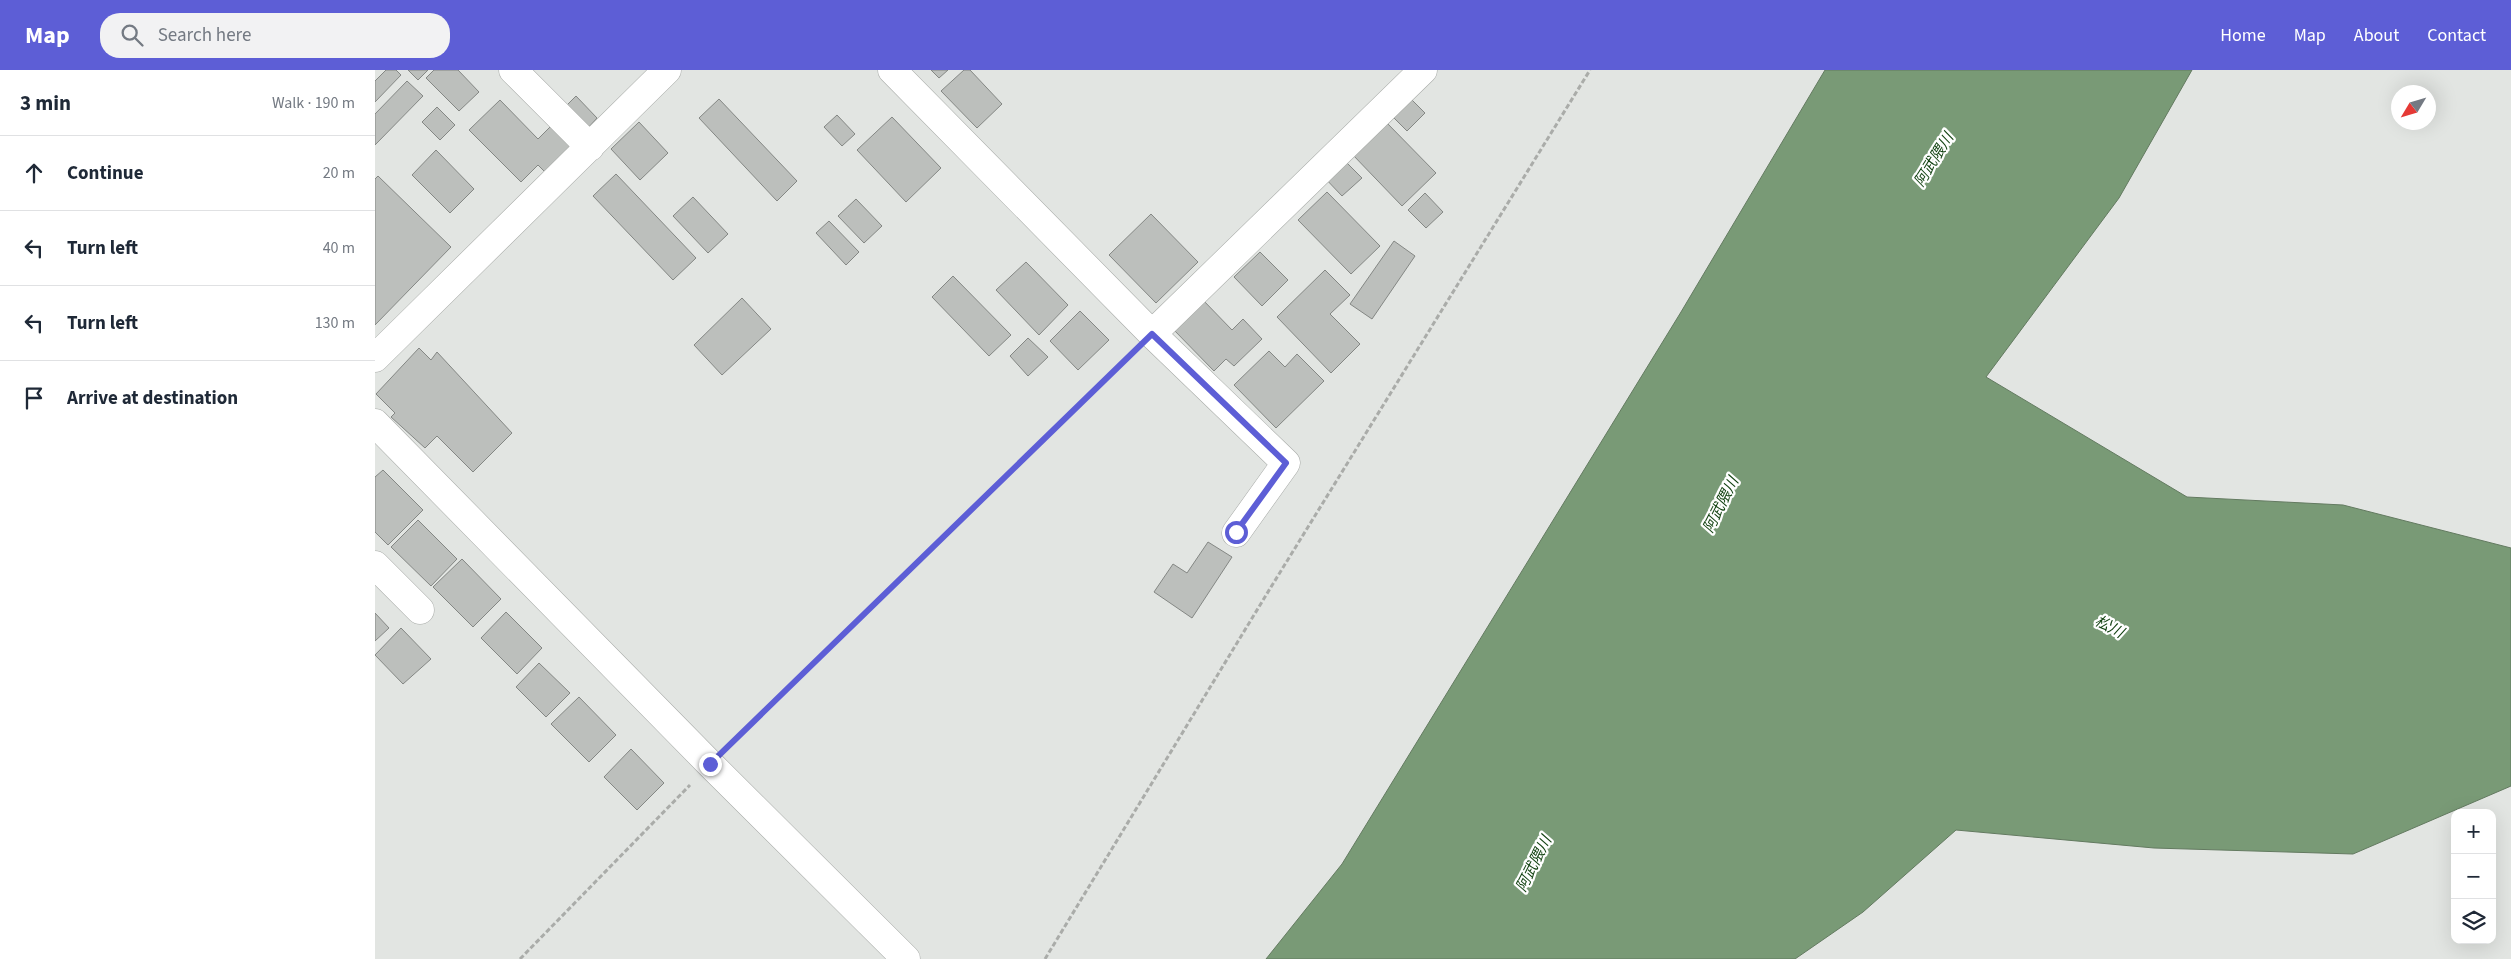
<!DOCTYPE html>
<html lang="en">
<head>
<meta charset="utf-8">
<style>
  body { margin:0; font-family:"Source Sans 3","Noto Sans JP",sans-serif; background:#f2f2f3; color:#1f2937 }
  .controls { position:absolute; right:15px; bottom:15px; display:grid; overflow:hidden; border-radius:10px; box-shadow:0 5px 20px #0002 }
  .controls button { width:45px; height:45px; display:grid; place-items:center; padding:0; border:0; border-bottom:1px solid #e0e1e3; background:#fff; color:#1f2937; font:25px sans-serif }
  .compass { position:absolute; left:2016px; top:15px; width:45px; height:45px; border-radius:50%; background:#fff; box-shadow:0 5px 20px #0002; rotate:232deg }
  .stop { position:absolute; width:15px; height:15px; margin:-11px; border:4px solid #5d5ed6; border-radius:50%; background:#fff }
  .stop.end { background:#5d5ed6; border-color:#fff; box-shadow:0 1px 5px #0008 }
  .list { margin:0; padding:0; list-style:none }
  h2 { display:flex; justify-content:space-between; align-items:center; height:65px; margin:0; padding:0 20px; font-size:21px }
  h2 small { font-size:16px; font-weight:400; color:#747a83 }
  .list li { display:grid; grid-template-columns:32px 1fr auto; gap:15px; align-items:center; box-sizing:border-box; height:75px; padding:0 20px; border-top:1px solid #e0e1e3 }
  .list b { display:block; font-size:19px; white-space:nowrap }
  .list em { font-size:16px; font-style:normal; color:#747a83 }
  .icon { flex:none; width:28px; height:28px; fill:none; stroke:currentColor; stroke-width:2; stroke-linecap:round; stroke-linejoin:round }
  .map { position:relative; flex:none; width:2136px; height:889px; overflow:hidden }
  header { display:flex; align-items:center; gap:30px; box-sizing:border-box; height:70px; padding:0 25px; background:#5d5ed6; color:#fff }
  header strong { font-size:24px }
  nav { display:flex; gap:28px; margin-inline-start:auto; font-size:18px }
  .search { width:350px; height:45px; background:#f2f2f3; display:flex; align-items:center; gap:12px; box-sizing:border-box; padding:0 18px; border-radius:20px; color:#747a83; font-size:19px }
  main { display:flex }
  aside { flex:1; background:#fff }
  .map>svg:first-child { display:block }
  .water { fill:#799a76; stroke:#637a60 }
  .building { fill:#bcbfbc; stroke:#848784 }
  .lines { fill:none; stroke-linecap:round; stroke-linejoin:round }
  .minor-casing { stroke:#a7aaa7; stroke-width:29 }
  .path { stroke:#aaaca9; stroke-width:3; stroke-dasharray:5 2.5; stroke-linecap:butt }
  .minor { stroke:#fff; stroke-width:28 }
  .route { stroke:#5d5ed6; stroke-width:6 }
  .labels { text-anchor:middle; dominant-baseline:central; stroke-width:4.5; stroke-linejoin:round; paint-order:stroke }
  .water-label { font-size:15px; font-style:italic; fill:#0e3f0d; stroke:#fff }
</style>
</head>
<body>
<header>
<strong>Map</strong>
<div class="search"><svg class="icon" aria-label="search" viewBox="0 0 24 24"><circle cx="10" cy="10" r="6"/><path d="M15 15l6 6"/></svg>Search here</div>
<nav><a>Home</a><a>Map</a><a>About</a><a>Contact</a></nav>
</header>
<main>
<aside>
<h2>3 min<small>Walk · 190 m</small></h2>
<ul class="list">
<li><svg class="icon" aria-label="ahead" viewBox="0 0 24 24"><path d="M12 20V5M6 11l6-6 6 6"/></svg><div><b>Continue</b></div><em>20 m</em></li>
<li><svg class="icon" aria-label="left" viewBox="0 0 24 24"><path d="M17 20v-9H6M10 6l-5 5 5 5"/></svg><div><b>Turn left</b></div><em>40 m</em></li>
<li><svg class="icon" aria-label="left" viewBox="0 0 24 24"><path d="M17 20v-9H6M10 6l-5 5 5 5"/></svg><div><b>Turn left</b></div><em>130 m</em></li>
<li><svg class="icon" aria-label="arrive" viewBox="0 0 24 24"><path d="M6 21V4h12l-3 4 3 4H6"/></svg><div><b>Arrive at destination</b></div></li>
</ul>
</aside>
<div class="map">
<svg width="2136" height="889" viewBox="0 0 2136 889">
  <rect width="100%" height="100%" fill="#e2e5e2"/>
  <path class="water" d="M 1450,0 L 1817,0 L 1744,128 L 1611,307 L 1812,427 L 1968,435 L 2136,478 L 2136,716 L 1978,784 L 1779,778 L 1581,760 L 1488,842 L 1420,889 L 891,889 L 967,794 L 1306,242 Z"/>
  <path class="building" d="M 11,0 L 21,0 L 26,5 L 0,32 L 0,11 Z
    M 33,0 L 53,0 L 43,10 Z
    M 59,0 L 83,0 L 104,22 L 84,41 L 51,8 Z
    M 556,0 L 573,0 L 564,8 Z
    M 589,0 L 595,0 L 627,34 L 602,58 L 566,21 Z
    M 32,11 L 48,26 L 0,75 L 0,44 Z
    M 1032,25 L 1050,43 L 1032,61 L 1014,43 Z
    M 201,26 L 222,48 L 213,58 L 191,36 Z
    M 344,29 L 422,111 L 402,131 L 324,48 Z
    M 125,30 L 163,69 L 177,55 L 201,79 L 174,106 L 163,95 L 146,112 L 94,60 Z
    M 62,37 L 80,55 L 65,70 L 47,52 Z
    M 462,45 L 480,64 L 467,76 L 449,57 Z
    M 517,47 L 566,98 L 531,132 L 482,80 Z
    M 1010,51 L 1061,103 L 1027,136 L 977,84 Z
    M 264,52 L 293,83 L 265,110 L 236,79 Z
    M 61,80 L 99,119 L 75,143 L 37,105 Z
    M 966,87 L 987,108 L 967,126 L 947,105 Z
    M 241,104 L 321,188 L 298,210 L 218,126 Z
    M 3,106 L 76,177 L 0,255 L 0,109 Z
    M 952,122 L 1005,176 L 976,204 L 923,150 Z
    M 1050,123 L 1068,142 L 1051,158 L 1033,140 Z
    M 318,127 L 353,164 L 333,183 L 298,146 Z
    M 481,129 L 507,156 L 489,173 L 463,146 Z
    M 776,144 L 823,192 L 781,233 L 734,185 Z
    M 454,151 L 484,182 L 471,195 L 441,163 Z
    M 1019,171 L 1040,186 L 997,249 L 975,234 Z
    M 885,182 L 913,210 L 887,236 L 859,207 Z
    M 651,192 L 693,235 L 664,265 L 621,220 Z
    M 950,200 L 975,225 L 955,244 L 985,274 L 956,303 L 902,247 Z
    M 578,206 L 636,265 L 614,286 L 557,227 Z
    M 367,228 L 396,259 L 347,305 L 319,275 Z
    M 827,229 L 857,260 L 868,249 L 887,269 L 859,296 L 851,289 L 839,301 L 797,258 Z
    M 705,241 L 734,270 L 703,300 L 675,271 Z
    M 653,268 L 673,287 L 653,306 L 635,286 Z
    M 44,278 L 56,290 L 62,282 L 137,363 L 98,402 L 62,366 L 50,378 L 16,347 L 20,343 L 1,324 Z
    M 894,281 L 910,297 L 922,284 L 949,311 L 901,358 L 859,315 Z
    M 8,400 L 48,440 L 13,475 L 0,462 L 0,407 Z
    M 43,450 L 82,489 L 56,516 L 16,477 Z
    M 833,472 L 857,487 L 817,548 L 779,522 L 798,494 L 812,503 Z
    M 87,489 L 126,529 L 98,557 L 58,517 Z
    M 131,542 L 167,578 L 142,604 L 106,568 Z
    M 0,543 L 14,558 L 0,571 Z
    M 26,558 L 56,589 L 28,614 L 0,585 Z
    M 164,593 L 195,623 L 171,647 L 141,617 Z
    M 204,627 L 241,665 L 214,692 L 176,654 Z
    M 256,679 L 289,713 L 262,740 L 229,707 Z"/>
  <g class="lines">
    <g class="minor-casing">
      <path id="minor" d="M 138,0 L 215,77
        M 517,0 L 777,264 L 911,393 L 861,463
        M 777,264 L 1048,0
        M 0,288 L 292,0
        M 0,353 L 335,694 L 531,889
        M 0,495 L 45,540"/>
    </g>
    <path class="path" d="M 356,673 L 755,285
      M 145,889 L 315,715
      M 670,889 L 896,517 L 1215,0"/>
    <use href="#minor" class="minor"/>
  </g>
  <g class="lines">
    <path class="route" d="M 335,694 L 777,264 L 911,393 L 861,462"/>
  </g>
  <g class="labels">
    <g class="water-label">
      <text transform="translate(1559 90) rotate(-58)">阿武隈川</text>
      <text transform="translate(1346 435) rotate(-63)">阿武隈川</text>
      <text transform="translate(1734 557) rotate(28)">松川</text>
      <text transform="translate(1159 794) rotate(-63)">阿武隈川</text>
    </g>
  </g>
</svg>
<div class="controls">
<button>+</button>
<button>−</button>
<button><svg class="icon" aria-label="layers" viewBox="0 0 24 24"><path d="M12 4l9 5-9 5-9-5zM3 14l9 5 9-5"/></svg></button>
</div>
<svg class="compass" viewBox="-18 -18 36 36"><path d="M0-13l5 13h-10z" fill="#e53935"/><path d="M0 13l5-13h-10z" fill="#747a83"/></svg>
<div class="stop" style="left:861px;top:462px"></div>
<div class="stop end" style="left:335px;top:694px"></div>
</div>
</main>
</body>
</html>
